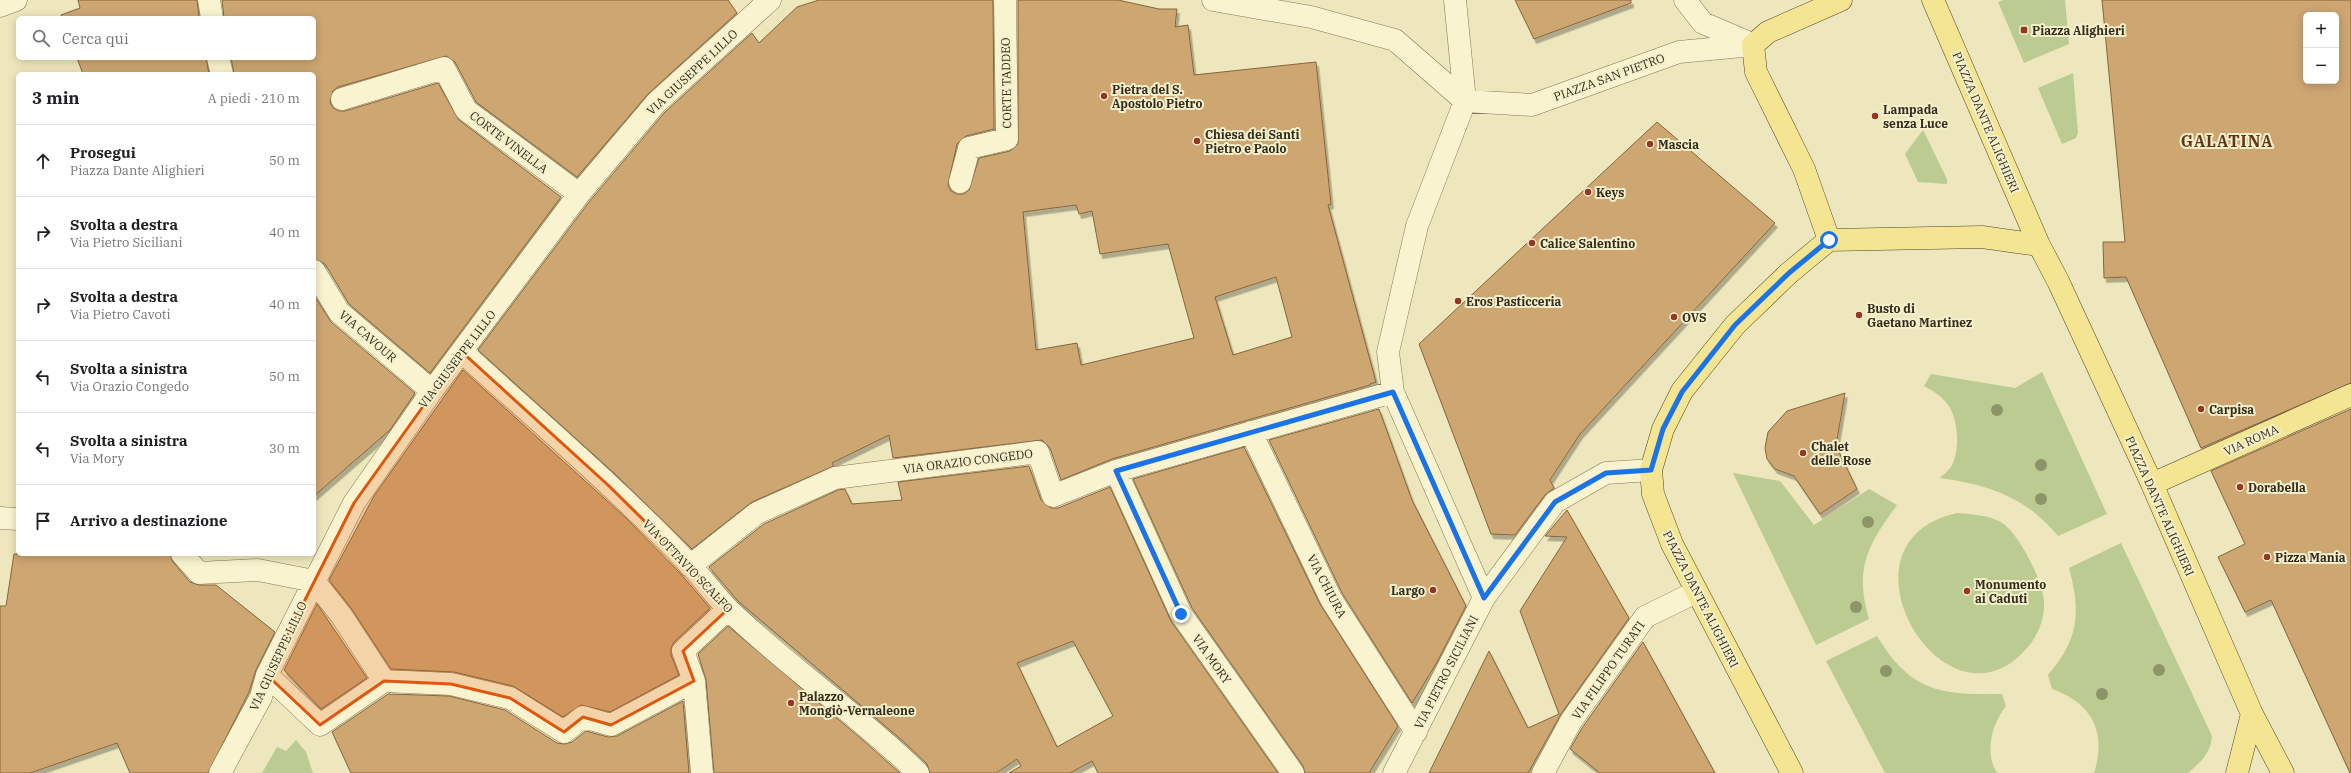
<!DOCTYPE html>
<html lang="it">
<head>
<meta charset="utf-8">
<style>
  body { margin:0; font-family:"IBM Plex Serif",serif; background:#f2f2f2; color:#202124 }
  .controls { position:absolute; right:12px; top:12px; display:grid; overflow:hidden; border-radius:6px; box-shadow:0 2px 10px #0003 }
  .controls button { width:36px; height:36px; display:grid; place-items:center; padding:0; border:0; border-bottom:1px solid #e0e0e0; background:#fff; color:#202124; font:20px sans-serif }
  .stop { position:absolute; width:12px; height:12px; margin:-9px; border:3px solid #1a73e8; border-radius:50%; background:#fff }
  .stop.end { background:#1a73e8; border-color:#fff; box-shadow:0 1px 4px #0008 }
  .list { margin:0; padding:0; list-style:none }
  h2 { display:flex; justify-content:space-between; align-items:center; height:52px; margin:0; padding:0 16px; font-size:17px }
  h2 small { font-size:13px; font-weight:400; color:#757577 }
  .list li { display:grid; grid-template-columns:26px 1fr auto; gap:12px; align-items:center; box-sizing:border-box; height:72px; padding:0 16px; border-top:1px solid #e0e0e0 }
  .list b { display:block; font-size:15px; white-space:nowrap }
  .list p { margin:0; font-size:13px; white-space:nowrap; color:#757577 }
  .list em { font-size:13px; font-style:normal; color:#757577 }
  .icon { flex:none; width:22px; height:22px; fill:none; stroke:currentColor; stroke-width:2; stroke-linecap:round; stroke-linejoin:round }
  .map { position:relative; flex:none; width:2351px; height:773px; overflow:hidden }
  .search { position:absolute; background:#fff; box-shadow:0 2px 10px #0003; left:16px; top:16px; width:300px; height:44px; display:flex; align-items:center; gap:10px; box-sizing:border-box; padding:0 14px; border-radius:6px; color:#757577; font-size:15px }
  .panel { position:absolute; background:#fff; box-shadow:0 2px 10px #0003; left:16px; top:72px; width:300px; height:484px; border-radius:6px }
  .map>svg:first-child { display:block }
  .green { fill:#bbcb91 }
  .building { fill:#cda672; stroke:#85653c; fill-rule:evenodd; filter:url(#shadow) }
  .lines { fill:none; stroke-linecap:round; stroke-linejoin:round }
  .minor-casing { stroke:#857756; stroke-width:23 }
  .major-casing { stroke:#53442b; stroke-width:23 }
  .minor { stroke:#f9f3cf; stroke-width:22 }
  .major { stroke:#f3e592; stroke-width:22 }
  .tree { fill:#8d9467 }
  .route { stroke:#1a73e8; stroke-width:5 }
  .marked { fill:#df570d; fill-opacity:0.2; stroke:#df570d; stroke-width:3; stroke-linejoin:round }
  .poi-dot { fill:#953725; stroke:#f5f0cc; stroke-width:1.5 }
  .labels { text-anchor:middle; dominant-baseline:central; stroke-width:4; stroke-linejoin:round; paint-order:stroke }
  .poi-label { font-size:12px; font-weight:bold; fill:#342b1b; stroke:#f5f0cc; text-anchor:start }
  .street-label { font-size:12px; fill:#342b1b; stroke:#f5f0cc }
  .district-label { font-size:16px; font-weight:bold; letter-spacing:1px; fill:#61351a; stroke:#f5f0cc }
</style>
</head>
<body>
<div class="map">
<svg width="2351" height="773" viewBox="0 0 2351 773">
  <defs>
    <filter id="shadow"><feDropShadow dx="2.5" dy="4.5" stdDeviation="0" flood-color="#0004"/></filter>
  </defs>
  <rect width="100%" height="100%" fill="#eee7bd"/>
  <path class="green" d="M 2003,0 L 2065,0 L 2069,44 L 2024,63 L 1998,2 Z
    M 2073,73 L 2078,133 L 2076,138 L 2062,144 L 2038,88 Z
    M 1923,130 L 1947,179 L 1947,184 L 1918,182 L 1905,154 Z
    M 2042,372 L 2107,514 L 2058,536 C 2026,497 1989,485 1940,478 C 1943,475 1948,471 1951,467 C 1960,452 1959,420 1948,405 C 1942,396 1933,391 1924,386 L 1931,374 L 2015,388 Z
    M 1733,473 L 1780,481 L 1814,525 L 1869,489 L 1897,505 C 1868,545 1854,568 1869,619 L 1816,645 Z
    M 1957,513 C 1971,514 1986,515 1999,521 C 2017,529 2043,581 2044,601 C 2045,618 2038,636 2027,648 C 1946,743 1825,542 1957,513 Z
    M 2121,543 L 2212,736 C 2211,753 2200,763 2188,773 L 2094,773 C 2107,732 2092,703 2052,689 L 2048,675 C 2079,640 2081,611 2069,568 Z
    M 1877,636 C 1911,692 1940,695 2002,694 L 2006,706 C 1992,724 1984,752 1997,773 L 1885,773 L 1826,661 Z
    M 296,740 L 306,752 L 313,773 L 262,773 L 277,747 L 286,751 Z"/>
  <path class="building" d="M 78,0 L 197,0 L 199,18 L 62,18 L 61,15 L 80,8 Z
    M 222,0 L 728,0 L 737,13 L 648,94 L 577,177 L 476,102 L 455,62 L 446,56 L 338,87 L 333,91 L 330,102 L 333,108 L 339,111 L 345,111 L 438,83 L 459,120 L 561,197 L 430,373 L 349,304 L 325,264 L 314,259 L 314,74 L 234,74 L 231,58 L 314,58 L 314,18 L 224,18 Z
    M 819,0 L 993,0 L 994,129 L 966,136 L 957,144 L 948,185 L 951,191 L 957,194 L 964,194 L 969,190 L 979,158 L 1010,151 L 1018,144 L 1018,0 L 1118,0 L 1159,9 L 1177,9 L 1175,27 L 1188,25 L 1194,75 L 1316,62 L 1331,204 L 1328,205 L 1376,382 L 1370,384 L 1370,385 L 1112,459 L 1061,480 L 1050,448 L 1042,440 L 893,458 L 889,435 L 832,463 L 834,466 L 752,502 L 692,549 L 615,474 L 478,350 L 589,202 L 665,112 L 752,33 L 759,43 L 797,7 ZM 1076,205 L 1079,214 L 1092,211 L 1100,254 L 1168,244 L 1194,338 L 1081,365 L 1077,343 L 1036,350 L 1023,212 ZM 1276,277 L 1292,337 L 1233,355 L 1215,297 Z
    M 1515,0 L 1631,0 L 1631,3 L 1534,39 Z
    M 2102,0 L 2351,0 L 2351,383 L 2201,448 L 2126,277 L 2104,278 L 2103,242 L 2125,242 ZM 2306,15 L 2336,15 L 2336,81 L 2306,81 Z
    M 77,58 L 206,58 L 209,74 L 83,74 Z
    M 1657,122 L 1775,223 L 1580,434 L 1550,480 L 1554,488 L 1545,495 L 1515,535 L 1491,534 L 1419,344 Z
    M 314,295 L 331,322 L 415,393 L 390,430 L 314,496 Z
    M 463,370 L 627,519 L 679,572 L 710,608 L 674,642 L 671,648 L 671,655 L 679,675 L 610,712 L 581,705 L 563,717 L 513,686 L 454,672 L 391,669 L 351,608 L 329,580 L 374,496 Z
    M 1845,393 L 1836,446 L 1857,489 L 1820,514 L 1794,476 L 1775,469 L 1767,459 L 1765,448 L 1768,432 L 1787,411 Z
    M 1379,409 L 1412,500 L 1466,606 L 1436,664 L 1412,703 L 1342,593 L 1269,440 Z
    M 2351,409 L 2351,773 L 2350,773 L 2271,600 L 2245,612 L 2218,557 L 2245,544 L 2211,471 Z
    M 1244,447 L 1320,604 L 1398,726 L 1369,773 L 1305,773 L 1303,766 L 1192,608 L 1133,479 Z
    M 1029,466 L 1041,500 L 1051,508 L 1058,508 L 1110,487 L 1171,621 L 1278,773 L 1098,773 L 1092,761 L 1070,773 L 1009,773 L 1021,766 L 1017,759 L 996,773 L 930,773 L 927,764 L 904,742 L 738,601 L 709,567 L 764,524 L 838,490 L 845,489 L 852,504 L 902,500 L 898,482 ZM 1073,641 L 1113,716 L 1057,747 L 1017,663 Z
    M 1567,510 L 1629,618 L 1561,714 L 1528,773 L 1429,773 L 1489,651 L 1528,728 L 1559,714 L 1520,611 L 1567,537 L 1545,536 Z
    M 14,554 L 170,554 L 173,562 L 190,582 L 199,585 L 216,585 L 275,632 L 256,670 L 249,692 L 208,773 L 130,773 L 117,743 L 30,773 L 0,773 L 0,606 L 6,606 Z
    M 317,604 L 367,678 L 321,709 L 284,670 Z
    M 728,626 L 864,741 L 900,773 L 714,773 L 706,680 L 698,654 Z
    M 1643,642 L 1715,773 L 1600,773 L 1570,749 L 1582,728 Z
    M 388,694 L 449,696 L 505,710 L 557,743 L 564,744 L 572,742 L 586,731 L 608,737 L 617,736 L 683,701 L 689,773 L 351,773 L 332,732 Z"/>
  <g class="lines">
    <g class="minor-casing">
      <path id="minor" d="M 209,0 L 212,18
        M 1213,0 L 1311,17 L 1395,40 L 1465,101 L 1532,105 L 1679,52 L 1753,45
        M 1455,0 L 1465,101 L 1417,226 L 1388,352 L 1393,392 L 1484,598
        M 1685,0 L 1703,23 L 1752,44
        M 0,6 L 16,0
        M 218,58 L 222,74
        M 342,99 L 444,68 L 466,110 L 579,194
        M 960,182 L 969,148 L 1007,139 L 1005,0
        M 314,271 L 339,312 L 432,391
        M 462,352 C 539,422 619,490 690,565 C 704,580 715,596 729,610 C 789,668 859,715 918,773
        M 1251,432 L 1331,599 L 1416,732
        M 1116,471 L 1181,614 L 1293,773
        M 0,518 L 18,519
        M 182,554 L 199,573 L 258,570 L 314,581 L 341,615 L 384,681
        M 690,566 L 757,513 L 835,478 L 1038,452 L 1053,496 L 1116,471 L 1393,392
        M 267,675 L 320,725 L 384,681 L 451,684 L 510,698 L 564,732 L 583,717 L 611,725 L 694,681
        M 220,773 L 261,697 L 267,675 L 354,503 L 432,391 L 579,194 L 656,103 L 770,0
        M 702,773 L 694,681 L 683,651 L 728,609
        M 1394,773 L 1484,598 L 1555,502 L 1606,473 L 1651,470
        M 1543,773 L 1571,721 L 1645,617 L 1696,592"/>
    </g>
    <g class="major-casing">
      <path id="major" d="M 1933,0 L 2039,245 L 2058,281 L 2152,484 L 2252,714 L 2237,773
        M 1829,240 L 1804,169 L 1756,72 L 1753,45 L 1768,32 L 1841,0
        M 2152,484 L 2351,395
        M 2252,714 L 2283,773
        M 1792,773 L 1672,544 L 1653,494 L 1651,470 L 1663,429 L 1682,391 L 1735,325 L 1789,273 L 1829,240 L 1982,237 L 2039,245"/>
    </g>
    <use href="#minor" class="minor"/>
    <use href="#major" class="major"/>
  </g>
  <g class="tree">
    <circle cx="1997" cy="410" r="6"/>
    <circle cx="2041" cy="465" r="6"/>
    <circle cx="2041" cy="499" r="6"/>
    <circle cx="1868" cy="522" r="6"/>
    <circle cx="1856" cy="607" r="6"/>
    <circle cx="2159" cy="670" r="6"/>
    <circle cx="1886" cy="671" r="6"/>
    <circle cx="2102" cy="694" r="6"/>
  </g>
  <g class="lines">
    <path class="route" d="M 1181,614 L 1116,471 L 1393,392 L 1484,598 L 1555,502 L 1606,473 L 1651,470 L 1663,429 L 1682,392 L 1735,325 L 1789,273 L 1829,240"/>
  </g>
  <path class="marked" d="M 462,352 L 608,485 L 690,566 L 728,609 L 683,651 L 694,681 L 611,725 L 583,717 L 564,732 L 510,698 L 451,684 L 384,681 L 320,725 L 267,675 L 354,503 Z"/>
  <g class="poi-dot">
    <rect x="2020" y="26" width="8" height="8" rx="2"/>
    <circle cx="1104" cy="96" r="4"/>
    <circle cx="1875" cy="116" r="4"/>
    <circle cx="1197" cy="141" r="4"/>
    <circle cx="1650" cy="144" r="4"/>
    <circle cx="1588" cy="192" r="4"/>
    <circle cx="1532" cy="243" r="4"/>
    <circle cx="1458" cy="301" r="4"/>
    <circle cx="1859" cy="315" r="4"/>
    <circle cx="1674" cy="317" r="4"/>
    <circle cx="2201" cy="409" r="4"/>
    <circle cx="1803" cy="453" r="4"/>
    <circle cx="2240" cy="487" r="4"/>
    <circle cx="2267" cy="557" r="4"/>
    <circle cx="1433" cy="590" r="4"/>
    <circle cx="1967" cy="591" r="4"/>
    <circle cx="791" cy="703" r="4"/>
  </g>
  <g class="labels">
    <g class="poi-label">
      <text x="2032" y="30">Piazza Alighieri</text>
      <text x="1112" y="89">Pietra del S.<tspan x="1112" dy="14">Apostolo Pietro</tspan></text>
      <text x="1883" y="109">Lampada<tspan x="1883" dy="14">senza Luce</tspan></text>
      <text x="1205" y="134">Chiesa dei Santi<tspan x="1205" dy="14">Pietro e Paolo</tspan></text>
      <text x="1658" y="144">Mascia</text>
      <text x="1596" y="192">Keys</text>
      <text x="1540" y="243">Calice Salentino</text>
      <text x="1466" y="301">Eros Pasticceria</text>
      <text x="1867" y="308">Busto di<tspan x="1867" dy="14">Gaetano Martinez</tspan></text>
      <text x="1682" y="317">OVS</text>
      <text x="2209" y="409">Carpisa</text>
      <text x="1811" y="446">Chalet<tspan x="1811" dy="14">delle Rose</tspan></text>
      <text x="2248" y="487">Dorabella</text>
      <text x="2275" y="557">Pizza Mania</text>
      <text x="1975" y="584">Monumento<tspan x="1975" dy="14">ai Caduti</tspan></text>
      <text x="1425" y="590" text-anchor="end">Largo</text>
      <text x="799" y="696">Palazzo<tspan x="799" dy="14">Mongiò-Vernaleone</tspan></text>
    </g>
    <g class="street-label">
      <text transform="translate(692 72) rotate(-43)">VIA GIUSEPPE LILLO</text>
      <text transform="translate(1609 77) rotate(-20)">PIAZZA SAN PIETRO</text>
      <text transform="translate(1006 83) rotate(-91)">CORTE TADDEO</text>
      <text transform="translate(1986 122) rotate(67)">PIAZZA DANTE ALIGHIERI</text>
      <text transform="translate(509 142) rotate(37)">CORTE VINELLA</text>
      <text transform="translate(368 336) rotate(41)">VIA CAVOUR</text>
      <text transform="translate(457 359) rotate(-53)">VIA GIUSEPPE LILLO</text>
      <text transform="translate(2251 440) rotate(-24)">VIA ROMA</text>
      <text transform="translate(968 461) rotate(-7)">VIA ORAZIO CONGEDO</text>
      <text transform="translate(2160 506) rotate(66)">PIAZZA DANTE ALIGHIERI</text>
      <text transform="translate(688 566) rotate(46)">VIA OTTAVIO SCALFO</text>
      <text transform="translate(1327 586) rotate(62)">VIA CHIURA</text>
      <text transform="translate(1701 599) rotate(63)">PIAZZA DANTE ALIGHIERI</text>
      <text transform="translate(278 656) rotate(-65)">VIA GIUSEPPE LILLO</text>
      <text transform="translate(1212 659) rotate(55)">VIA MORY</text>
      <text transform="translate(1608 670) rotate(-55)">VIA FILIPPO TURATI</text>
      <text transform="translate(1446 672) rotate(-63)">VIA PIETRO SICILIANI</text>
    </g>
    <g class="district-label">
      <text x="2227" y="141">GALATINA</text>
    </g>
  </g>
</svg>
<div class="controls">
<button>+</button>
<button>−</button>
</div>
<div class="stop" style="left:1829px;top:240px"></div>
<div class="stop end" style="left:1181px;top:614px"></div>
<div class="search"><svg class="icon" aria-label="search" viewBox="0 0 24 24"><circle cx="10" cy="10" r="6"/><path d="M15 15l6 6"/></svg>Cerca qui</div>
<section class="panel">
<h2>3 min<small>A piedi · 210 m</small></h2>
<ul class="list">
<li><svg class="icon" aria-label="ahead" viewBox="0 0 24 24"><path d="M12 20V5M6 11l6-6 6 6"/></svg><div><b>Prosegui</b><p>Piazza Dante Alighieri</p></div><em>50 m</em></li>
<li><svg class="icon" aria-label="right" viewBox="0 0 24 24"><path d="M7 20v-9h11M14 6l5 5-5 5"/></svg><div><b>Svolta a destra</b><p>Via Pietro Siciliani</p></div><em>40 m</em></li>
<li><svg class="icon" aria-label="right" viewBox="0 0 24 24"><path d="M7 20v-9h11M14 6l5 5-5 5"/></svg><div><b>Svolta a destra</b><p>Via Pietro Cavoti</p></div><em>40 m</em></li>
<li><svg class="icon" aria-label="left" viewBox="0 0 24 24"><path d="M17 20v-9H6M10 6l-5 5 5 5"/></svg><div><b>Svolta a sinistra</b><p>Via Orazio Congedo</p></div><em>50 m</em></li>
<li><svg class="icon" aria-label="left" viewBox="0 0 24 24"><path d="M17 20v-9H6M10 6l-5 5 5 5"/></svg><div><b>Svolta a sinistra</b><p>Via Mory</p></div><em>30 m</em></li>
<li><svg class="icon" aria-label="arrive" viewBox="0 0 24 24"><path d="M6 21V4h12l-3 4 3 4H6"/></svg><div><b>Arrivo a destinazione</b></div></li>
</ul>
</section>
</div>
</body>
</html>
